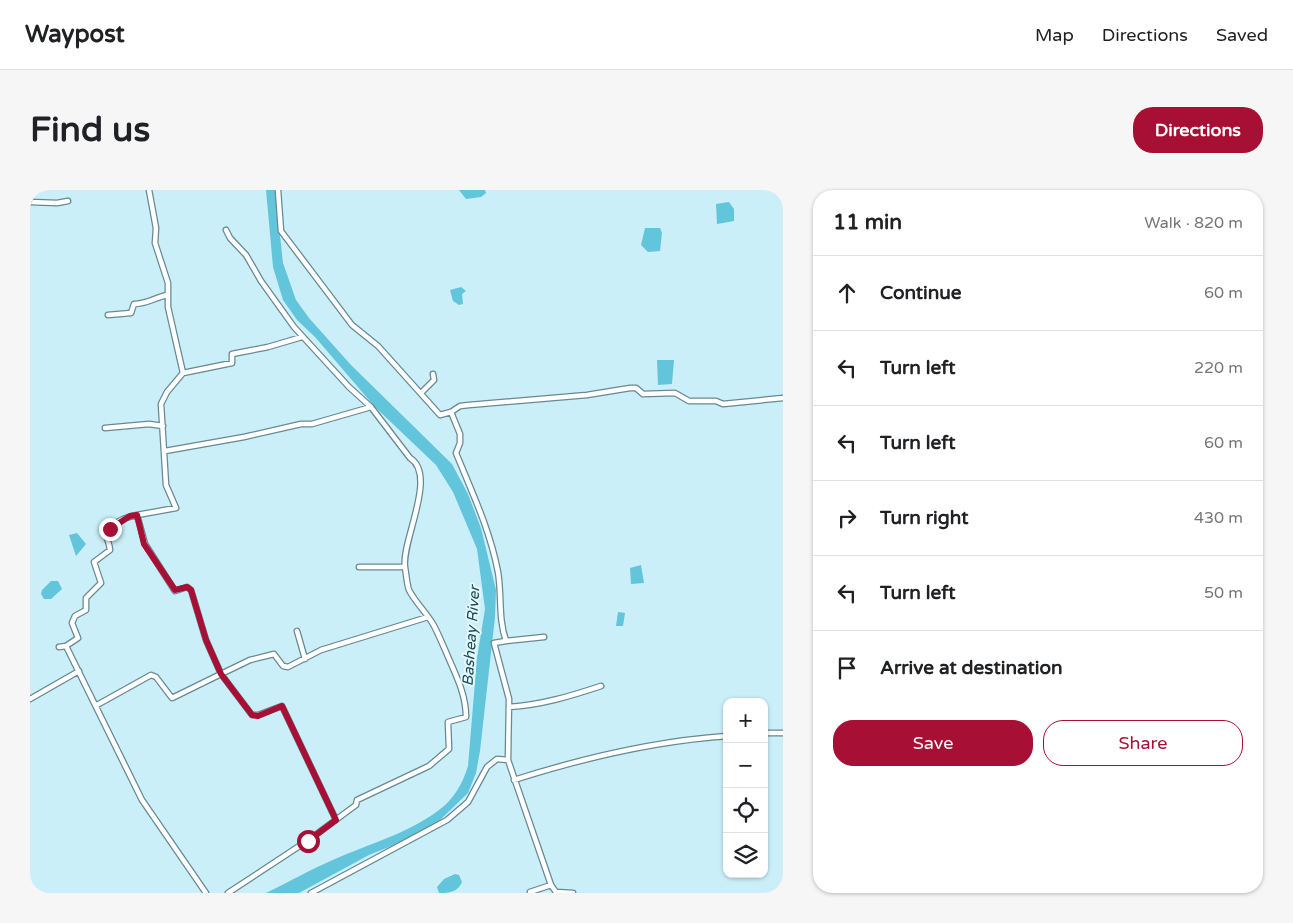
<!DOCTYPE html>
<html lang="en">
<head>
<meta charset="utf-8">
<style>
  body { margin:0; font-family:"Varela Round",sans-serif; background:#f6f6f6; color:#202124 }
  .controls { position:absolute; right:15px; bottom:15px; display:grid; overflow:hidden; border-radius:10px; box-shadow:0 1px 4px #0004 }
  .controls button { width:45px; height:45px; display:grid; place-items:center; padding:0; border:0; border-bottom:1px solid #e0e0e0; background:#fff; color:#202124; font:25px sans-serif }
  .stop { position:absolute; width:15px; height:15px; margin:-11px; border:4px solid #a80f34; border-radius:50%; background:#fff }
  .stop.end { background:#a80f34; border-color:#fff; box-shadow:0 1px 5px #0008 }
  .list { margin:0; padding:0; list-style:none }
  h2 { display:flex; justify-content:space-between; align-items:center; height:65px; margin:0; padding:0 20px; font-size:21px }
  h2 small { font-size:16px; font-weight:400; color:#757577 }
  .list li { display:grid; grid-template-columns:32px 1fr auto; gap:15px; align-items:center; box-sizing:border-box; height:75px; padding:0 20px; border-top:1px solid #e0e0e0 }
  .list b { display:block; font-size:19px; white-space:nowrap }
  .list em { font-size:16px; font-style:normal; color:#757577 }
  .actions { display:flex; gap:10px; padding:15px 20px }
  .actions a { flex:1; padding:11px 0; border:1px solid #a80f34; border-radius:20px; text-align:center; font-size:18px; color:#a80f34 }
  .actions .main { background:#a80f34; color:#fff }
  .icon { flex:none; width:28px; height:28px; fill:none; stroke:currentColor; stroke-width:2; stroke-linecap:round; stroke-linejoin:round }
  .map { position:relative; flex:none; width:753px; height:703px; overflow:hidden; border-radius:20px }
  header { display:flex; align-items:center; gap:30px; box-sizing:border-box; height:70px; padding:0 25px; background:#fff; border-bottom:1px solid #e0e0e0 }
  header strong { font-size:24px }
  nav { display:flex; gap:28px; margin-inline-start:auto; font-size:18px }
  .intro { display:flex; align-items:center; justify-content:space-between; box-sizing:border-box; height:120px; padding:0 30px }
  h1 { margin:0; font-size:35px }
  .button { padding:12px 22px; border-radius:20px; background:#a80f34; color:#fff; font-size:18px; font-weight:700 }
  main { display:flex; gap:30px; padding:0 30px }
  aside { flex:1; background:#fff; border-radius:20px; box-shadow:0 1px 4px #0004 }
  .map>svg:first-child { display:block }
  .water { fill:#62c5dc }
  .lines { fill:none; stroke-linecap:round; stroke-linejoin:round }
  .minor-casing { stroke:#678992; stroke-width:7 }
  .minor { stroke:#fff; stroke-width:4.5 }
  .route { stroke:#a80f34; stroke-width:6 }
  .labels { text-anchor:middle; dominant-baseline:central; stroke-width:4; stroke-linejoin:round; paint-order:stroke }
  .water-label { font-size:15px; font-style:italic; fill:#1e4a54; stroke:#e3f9ff }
</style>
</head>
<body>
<header>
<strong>Waypost</strong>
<nav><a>Map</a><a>Directions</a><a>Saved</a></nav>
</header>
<div class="intro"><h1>Find us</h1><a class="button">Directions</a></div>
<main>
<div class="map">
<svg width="753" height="703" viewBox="0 0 753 703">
  <rect width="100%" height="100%" fill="#caeff9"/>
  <path class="water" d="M 236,0 L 245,0 L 253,73 L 266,110 L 279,128 L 321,175 L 422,274 L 438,304 L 451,338 L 466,400 L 465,427 L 450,561 L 446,583 L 438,603 L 406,634 L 364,655 L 339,665 L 269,703 L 236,703 C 259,692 281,679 305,669 C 339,654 379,643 409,620 C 424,609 433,593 438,576 L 447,468 L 455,419 L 447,359 L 423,302 L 406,275 L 345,217 L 285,147 L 267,130 L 253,110 L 243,77 Z
    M 429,0 L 455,0 L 456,3 L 451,7 L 436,9 Z
    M 699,12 L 704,19 L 704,31 L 687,34 L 686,14 Z
    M 615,38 L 630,38 L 632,43 L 630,61 L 618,62 L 611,55 Z
    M 431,97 L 436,101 L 432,104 L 433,114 L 429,115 L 423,111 L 420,100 Z
    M 627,170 L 644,170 L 642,194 L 628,195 Z
    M 47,343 L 56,354 L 46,366 L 39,345 Z
    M 611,375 L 614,393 L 601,394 L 600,378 Z
    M 21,391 L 28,391 L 32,399 L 21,409 L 14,409 L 11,404 L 12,400 Z
    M 588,422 L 595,423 L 593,436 L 586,436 Z
    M 425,684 L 429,685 L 432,692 C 428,702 419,703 409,703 L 407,697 L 414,689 Z"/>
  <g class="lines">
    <g class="minor-casing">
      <path id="minor" d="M 119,0 L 126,38 L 125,53 L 138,93 L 138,117 L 153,183 L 202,173 L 202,164 L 238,157 L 272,147
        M 248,0 L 251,41 L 322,135 L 348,156 L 410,225 L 421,222 L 430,244 L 430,253 L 426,263 C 442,302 460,340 468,382 C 472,406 468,428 476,451 L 514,447
        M 0,12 L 27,13 L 38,11
        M 196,40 L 200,48 L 216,65 L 231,91 L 264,137 L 319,197 L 341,217 L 380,268 C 408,285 371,352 375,377 C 376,383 377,395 379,400 C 385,412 396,422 403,434 C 408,443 412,453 416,462 C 425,484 436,503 436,527 L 418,532 L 419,559 L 399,576 L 327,610 L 326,615 L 277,651 L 198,703
        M 78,125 L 101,123 L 104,114 C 117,114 124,108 137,105
        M 392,202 L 404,190 L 403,184
        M 421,222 L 430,216 L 439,215 L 557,205 L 600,198 L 606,198 L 613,204 L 645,203 L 659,211 L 686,211 L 693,214 L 753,208
        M 75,238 L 119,234 L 133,236
        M 135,261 L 214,247 L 271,234 L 282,234 L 341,217
        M 329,377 L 375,377
        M 267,441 L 275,469
        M 476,451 L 464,453 L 479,509 L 478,570 L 521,695 L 526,702 L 543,703
        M 36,456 L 48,448 L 42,433 L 45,426 L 56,420 L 56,408 L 71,393 L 64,372 L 80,360 C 80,356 78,352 77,348 C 76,334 96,327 107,325
        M 29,457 L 36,456 L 112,610 L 176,703
        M 0,509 L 49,481
        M 67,515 L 121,485 L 126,487 L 142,508 L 191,484 L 176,450 L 161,400 L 157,397 L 145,401 L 115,354 L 107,325 L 146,318 L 136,295 L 131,214 L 137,202 L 153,183
        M 479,517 C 511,515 541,506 571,496
        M 734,543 L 753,543
        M 484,590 C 553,568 625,551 697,546
        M 306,630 L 252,516 L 228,525 L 222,525 L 191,484 L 220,470 L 244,464 L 253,476 L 258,477 L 291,460 L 398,427
        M 500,702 L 521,695
        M 281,703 L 417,630 L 438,612 L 457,577 L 467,569 L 478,570"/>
    </g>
    <use href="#minor" class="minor"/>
  </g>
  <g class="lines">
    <path class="route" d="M 80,339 L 100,326 L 107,325 L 114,354 L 145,400 L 157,397 L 161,400 L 176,450 L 191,484 L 222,525 L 228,526 L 252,516 L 306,630 L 278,651"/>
  </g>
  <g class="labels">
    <g class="water-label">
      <text transform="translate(441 446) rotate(-86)">Basheay River</text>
    </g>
  </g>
</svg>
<div class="controls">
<button>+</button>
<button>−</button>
<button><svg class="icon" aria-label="locate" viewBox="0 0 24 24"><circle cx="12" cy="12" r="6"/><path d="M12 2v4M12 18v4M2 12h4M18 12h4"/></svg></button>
<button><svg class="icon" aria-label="layers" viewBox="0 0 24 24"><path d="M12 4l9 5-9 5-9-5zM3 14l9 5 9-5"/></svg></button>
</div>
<div class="stop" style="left:278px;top:651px"></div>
<div class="stop end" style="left:80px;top:339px"></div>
</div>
<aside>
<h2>11 min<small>Walk · 820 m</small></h2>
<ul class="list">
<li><svg class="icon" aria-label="ahead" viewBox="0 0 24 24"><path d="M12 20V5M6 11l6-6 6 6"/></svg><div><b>Continue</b></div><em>60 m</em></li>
<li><svg class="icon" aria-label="left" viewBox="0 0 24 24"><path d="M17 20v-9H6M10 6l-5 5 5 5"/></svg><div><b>Turn left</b></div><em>220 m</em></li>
<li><svg class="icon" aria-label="left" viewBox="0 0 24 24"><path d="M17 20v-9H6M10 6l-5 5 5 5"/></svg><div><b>Turn left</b></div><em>60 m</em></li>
<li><svg class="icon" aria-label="right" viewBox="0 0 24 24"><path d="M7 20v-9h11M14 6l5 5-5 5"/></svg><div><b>Turn right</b></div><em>430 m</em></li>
<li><svg class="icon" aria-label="left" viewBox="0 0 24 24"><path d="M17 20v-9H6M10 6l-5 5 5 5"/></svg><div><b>Turn left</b></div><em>50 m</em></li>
<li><svg class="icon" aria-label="arrive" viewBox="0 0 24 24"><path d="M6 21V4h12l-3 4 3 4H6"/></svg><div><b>Arrive at destination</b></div></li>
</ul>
<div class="actions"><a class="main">Save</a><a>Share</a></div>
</aside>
</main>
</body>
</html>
